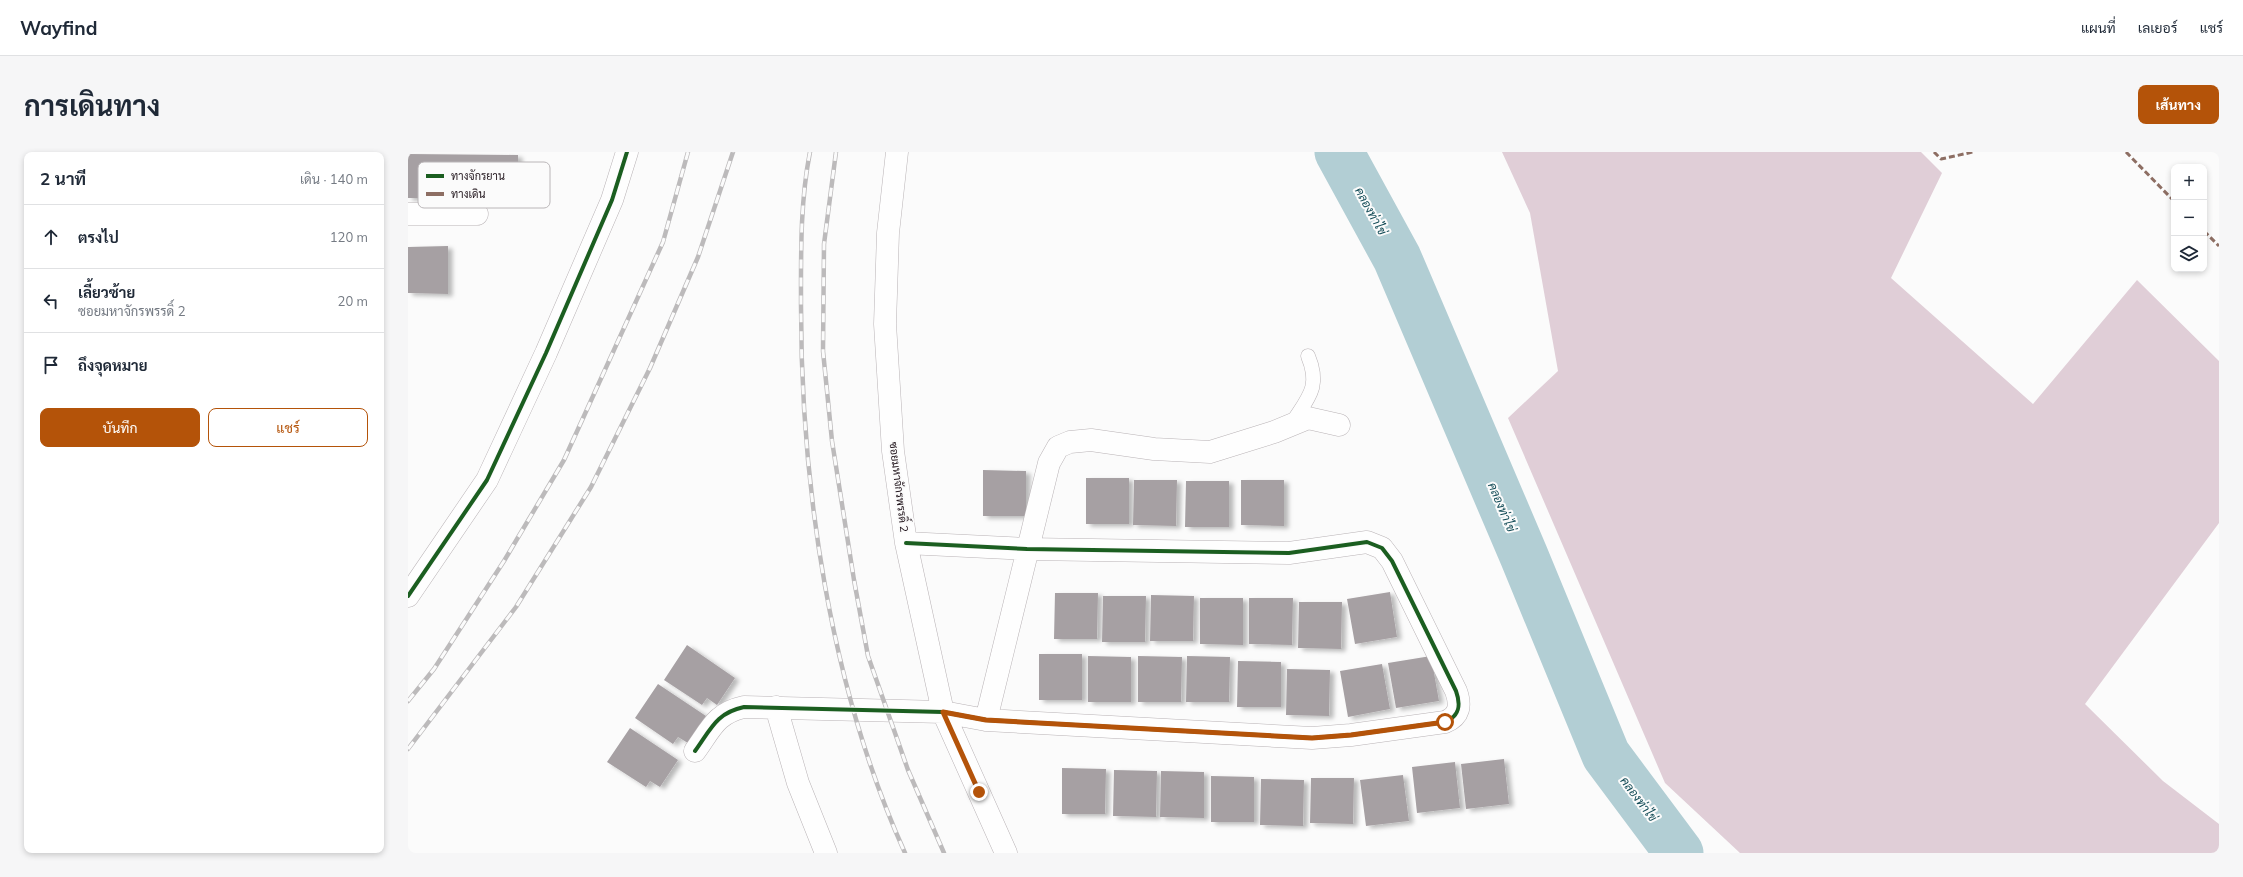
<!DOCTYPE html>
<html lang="th">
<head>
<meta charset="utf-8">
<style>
  body { margin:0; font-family:Mulish,Sarabun,sans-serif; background:#f6f6f7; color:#1f2937 }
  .controls { position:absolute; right:12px; top:12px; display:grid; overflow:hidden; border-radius:8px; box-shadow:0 2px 6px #0003 }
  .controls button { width:36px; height:36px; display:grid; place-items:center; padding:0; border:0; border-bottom:1px solid #e0e1e3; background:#fff; color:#1f2937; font:20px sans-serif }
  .stop { position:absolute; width:12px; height:12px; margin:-9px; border:3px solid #b45309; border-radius:50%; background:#fff }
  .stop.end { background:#b45309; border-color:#fff; box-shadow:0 1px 4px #0008 }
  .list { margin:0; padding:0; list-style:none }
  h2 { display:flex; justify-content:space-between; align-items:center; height:52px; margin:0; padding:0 16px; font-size:17px }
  h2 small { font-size:13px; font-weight:400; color:#747a83 }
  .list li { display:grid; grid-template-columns:26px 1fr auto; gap:12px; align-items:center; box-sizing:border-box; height:64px; padding:0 16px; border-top:1px solid #e0e1e3 }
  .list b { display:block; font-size:15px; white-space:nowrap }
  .list p { margin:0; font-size:13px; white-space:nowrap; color:#747a83 }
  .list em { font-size:13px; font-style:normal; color:#747a83 }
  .actions { display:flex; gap:8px; padding:12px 16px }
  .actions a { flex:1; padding:9px 0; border:1px solid #b45309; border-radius:8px; text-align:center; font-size:14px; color:#b45309 }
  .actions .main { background:#b45309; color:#fff }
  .icon { flex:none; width:22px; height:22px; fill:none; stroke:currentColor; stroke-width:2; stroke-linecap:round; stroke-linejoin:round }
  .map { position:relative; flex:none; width:1811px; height:701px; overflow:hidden; border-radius:8px }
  header { display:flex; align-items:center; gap:24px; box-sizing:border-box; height:56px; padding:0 20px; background:#fff; border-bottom:1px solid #e0e1e3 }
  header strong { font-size:19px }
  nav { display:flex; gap:22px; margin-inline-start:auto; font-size:14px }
  .intro { display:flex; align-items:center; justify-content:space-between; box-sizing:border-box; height:96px; padding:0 24px }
  h1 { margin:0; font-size:28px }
  .button { padding:10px 18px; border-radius:8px; background:#b45309; color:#fff; font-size:14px; font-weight:700 }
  main { display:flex; gap:24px; padding:0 24px }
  aside { flex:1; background:#fff; border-radius:8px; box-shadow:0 2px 6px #0003 }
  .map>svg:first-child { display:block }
  .forest { fill:#e0ced7 }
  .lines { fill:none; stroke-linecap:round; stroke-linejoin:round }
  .river { stroke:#b2ced4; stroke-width:49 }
  .building { fill:#a6a0a3; filter:url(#shadow) }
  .service-casing { stroke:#b9b3b6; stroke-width:15 }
  .minor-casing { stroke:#b9b3b6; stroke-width:23 }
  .service { stroke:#fefefe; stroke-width:14 }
  .minor { stroke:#fefefe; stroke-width:22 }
  .rail-casing { stroke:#bcbabb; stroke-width:4.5 }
  .rail { stroke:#fbfbfb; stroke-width:3; stroke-dasharray:9; stroke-linecap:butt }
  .quiet { stroke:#8d6e63; stroke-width:3; stroke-dasharray:6 3; stroke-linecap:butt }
  .cycleway-casing { stroke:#fbfbfb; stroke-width:6 }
  .cycleway { stroke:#1b5e20; stroke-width:4 }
  .route { stroke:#b45309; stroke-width:5 }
  .labels { text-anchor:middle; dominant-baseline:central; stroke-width:4; stroke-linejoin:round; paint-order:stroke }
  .street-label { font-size:11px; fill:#22161d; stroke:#fbfbfb }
  .water-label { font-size:12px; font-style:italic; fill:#124b56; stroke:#fbfbfb }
  .key { fill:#fbfbfb; stroke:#bab6b8; stroke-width:1 }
  .key-label { font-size:11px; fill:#22161d }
</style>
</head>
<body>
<header>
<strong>Wayfind</strong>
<nav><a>แผนที่</a><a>เลเยอร์</a><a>แชร์</a></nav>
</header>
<div class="intro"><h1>การเดินทาง</h1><a class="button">เส้นทาง</a></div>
<main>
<aside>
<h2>2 นาที<small>เดิน · 140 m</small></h2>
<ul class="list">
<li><svg class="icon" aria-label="ahead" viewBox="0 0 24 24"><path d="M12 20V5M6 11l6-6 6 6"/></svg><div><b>ตรงไป</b></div><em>120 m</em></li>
<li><svg class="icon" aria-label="left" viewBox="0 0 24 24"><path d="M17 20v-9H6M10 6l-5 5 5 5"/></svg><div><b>เลี้ยวซ้าย</b><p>ซอยมหาจักรพรรดิ์ 2</p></div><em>20 m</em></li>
<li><svg class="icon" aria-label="arrive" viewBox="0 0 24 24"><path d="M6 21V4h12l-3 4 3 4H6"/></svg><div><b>ถึงจุดหมาย</b></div></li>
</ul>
<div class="actions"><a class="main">บันทึก</a><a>แชร์</a></div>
</aside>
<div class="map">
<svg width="1811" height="701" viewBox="0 0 1811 701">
  <defs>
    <filter id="shadow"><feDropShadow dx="4.5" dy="2.5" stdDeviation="2" flood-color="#0004"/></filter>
  </defs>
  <rect width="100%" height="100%" fill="#fbfbfb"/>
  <path class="forest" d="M 1094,0 L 1513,0 L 1534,21 L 1483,126 L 1625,252 L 1729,128 L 1811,209 L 1811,371 L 1677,552 L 1755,629 L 1811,672 L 1811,701 L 1332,701 L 1257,631 L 1100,266 L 1150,219 L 1122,61 Z"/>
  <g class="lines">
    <path class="river" d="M 931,0 L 989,106 L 1116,404 L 1198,603 L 1271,701"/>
  </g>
  <path class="building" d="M 0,2 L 110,3 L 110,46 L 0,46 Z
    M 40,94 L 40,142 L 0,141 L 0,95 Z
    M 575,318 L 618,319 L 618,364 L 575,364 Z
    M 678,326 L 721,326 L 721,372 L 678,372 Z
    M 726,328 L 769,328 L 768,374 L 725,373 Z
    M 833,328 L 876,328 L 876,374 L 833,373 Z
    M 778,329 L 821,329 L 821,375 L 777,375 Z
    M 982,440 L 989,485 L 947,492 L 939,447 Z
    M 647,441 L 690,441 L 689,487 L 646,487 Z
    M 743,443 L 786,444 L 785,489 L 742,489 Z
    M 695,444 L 738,444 L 737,490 L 694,490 Z
    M 792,446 L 835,446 L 835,493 L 792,492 Z
    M 841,446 L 885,446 L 884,493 L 841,492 Z
    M 891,450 L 934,450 L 933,497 L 890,496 Z
    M 279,493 L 327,526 L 309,553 L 299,546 L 294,553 L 256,528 Z
    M 631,502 L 674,502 L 674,548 L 631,548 Z
    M 680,504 L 723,505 L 723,550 L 680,550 Z
    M 730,504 L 774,505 L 773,550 L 730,550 Z
    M 779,504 L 822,505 L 821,550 L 778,550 Z
    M 1023,504 L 1031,549 L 988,556 L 980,511 Z
    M 830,509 L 873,510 L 873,555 L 829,555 Z
    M 974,512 L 982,557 L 940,565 L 932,519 Z
    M 879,517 L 922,518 L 921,564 L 878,563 Z
    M 250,532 L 298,564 L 280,591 L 270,585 L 265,592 L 227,566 Z
    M 222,576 L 270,608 L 252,635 L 242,629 L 238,635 L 199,610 Z
    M 1096,607 L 1101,652 L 1058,657 L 1053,612 Z
    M 1047,610 L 1052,656 L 1009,661 L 1004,615 Z
    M 654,616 L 698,617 L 697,662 L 654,662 Z
    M 706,618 L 749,619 L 748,665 L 705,664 Z
    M 753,619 L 796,620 L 796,666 L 752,665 Z
    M 995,623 L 1001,669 L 958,674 L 952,628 Z
    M 803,624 L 846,625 L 846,670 L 803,670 Z
    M 903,626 L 946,626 L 945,672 L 902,671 Z
    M 853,627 L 896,628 L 895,674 L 852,673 Z"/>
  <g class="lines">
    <g class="service-casing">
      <path id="service" d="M 884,271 C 900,246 913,235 900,204"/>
    </g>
    <g class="minor-casing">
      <path id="minor" d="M 489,0 L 480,81 L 477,172 L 485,299 L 498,391 L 535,560 L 598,701
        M 0,62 L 69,62
        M 0,444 L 79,328 L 138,201 L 204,48 L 219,0
        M 368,555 L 390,631 L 418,701
        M 578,568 L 641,311 L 650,295 L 662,290 L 683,288 L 746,297 L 802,300 L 866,280 L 900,266 L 931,273
        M 287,599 C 303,577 308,561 336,555 L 535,560 L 578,568 L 904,586 L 943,583 L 1037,570 C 1052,564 1053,553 1048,539 L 984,409 L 974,396 L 959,390 L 881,401 L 619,397 L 498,391"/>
    </g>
    <use href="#service" class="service"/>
    <use href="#minor" class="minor"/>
    <g class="rail-casing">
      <path id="rail" d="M 402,0 C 392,50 393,103 393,154 C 393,335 422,535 497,701
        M 428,0 L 416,92 L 415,199 L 424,289 L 446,428 L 460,504 L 500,618 L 536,701
        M 0,549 L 26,517 L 96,409 L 156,308 L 255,90 L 280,0
        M 0,597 L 108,455 L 183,335 L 242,216 L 290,105 L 325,0"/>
    </g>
    <use href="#rail" class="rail"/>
    <path class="quiet" d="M 1526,0 L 1533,7 L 1565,0
      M 1718,0 L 1766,49
      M 1796,79 L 1811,94"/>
    <g class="cycleway-casing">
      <path id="cycleway" d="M 0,444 L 79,328 L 138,201 L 204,48 L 219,0
        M 287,599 C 303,577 308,561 336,555 L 535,560 L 578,568 L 904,586 L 943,583 L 1037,570 C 1052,564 1053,553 1048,539 L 984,409 L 974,396 L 959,390 L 881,401 L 619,397 L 498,391"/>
    </g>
    <use href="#cycleway" class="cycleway"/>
  </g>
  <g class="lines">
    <path class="route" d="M 571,640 L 535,560 L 578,568 L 904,586 L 943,583 L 1037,570"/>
  </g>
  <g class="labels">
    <g class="street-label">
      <text transform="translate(491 335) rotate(83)">ซอยมหาจักรพรรดิ์ 2</text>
    </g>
    <g class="water-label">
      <text transform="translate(963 59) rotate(61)">คลองท่าไข่</text>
      <text transform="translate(1094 355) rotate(67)">คลองท่าไข่</text>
      <text transform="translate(1231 647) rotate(53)">คลองท่าไข่</text>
    </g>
  </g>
  <rect x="10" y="10" width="132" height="46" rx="6" class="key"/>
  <rect x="18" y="22" width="18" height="4" fill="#1b5e20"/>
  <rect x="18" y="40" width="18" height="4" fill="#8d6e63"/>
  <g class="key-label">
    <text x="43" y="28">ทางจักรยาน</text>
    <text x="43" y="46">ทางเดิน</text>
  </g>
</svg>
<div class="controls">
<button>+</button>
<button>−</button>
<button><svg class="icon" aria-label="layers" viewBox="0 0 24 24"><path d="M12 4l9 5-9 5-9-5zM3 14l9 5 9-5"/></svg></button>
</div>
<div class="stop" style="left:1037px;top:570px"></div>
<div class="stop end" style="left:571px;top:640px"></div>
</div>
</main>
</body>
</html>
